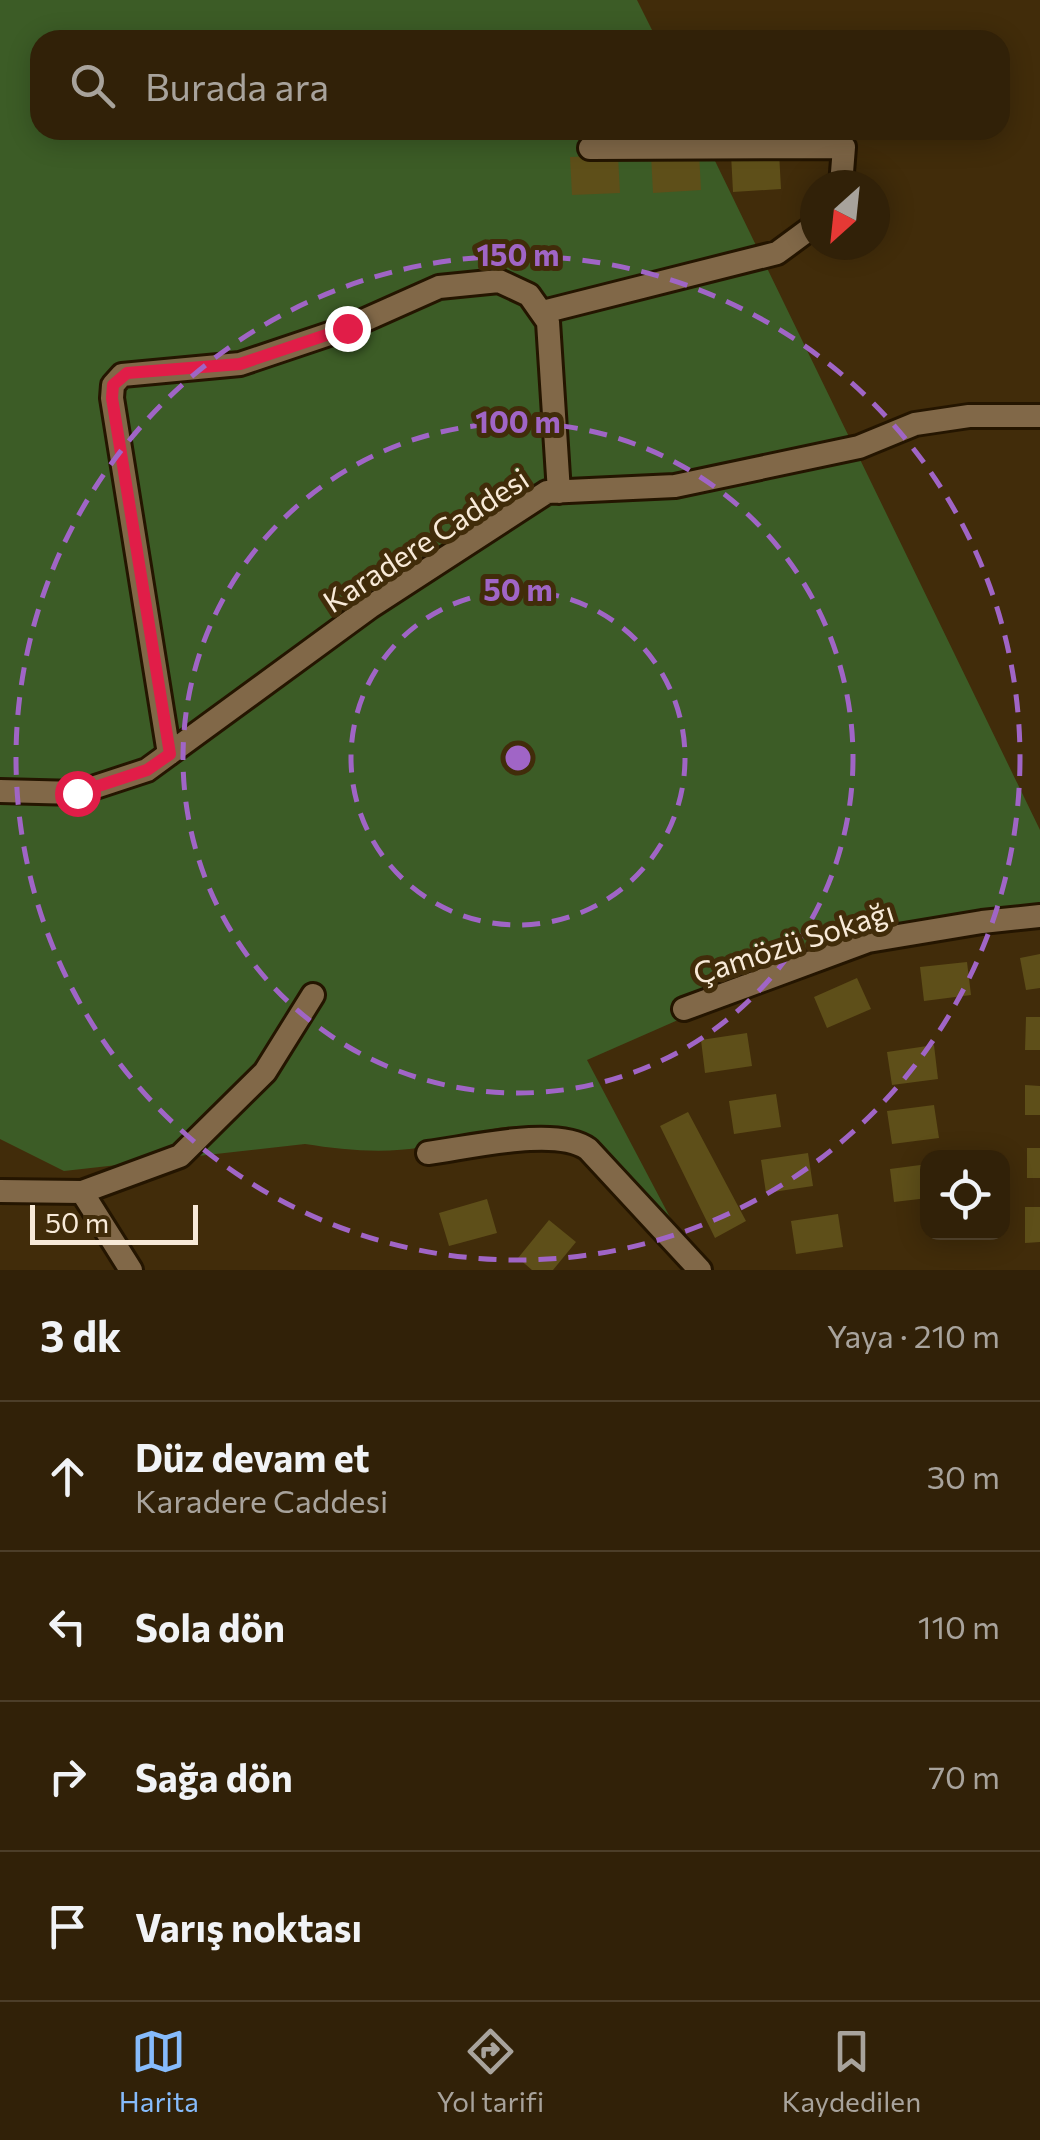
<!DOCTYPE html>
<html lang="tr">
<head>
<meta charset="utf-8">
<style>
  body { margin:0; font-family:Commissioner,sans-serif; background:#3d2e16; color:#f1f3f6 }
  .controls { position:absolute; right:30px; bottom:30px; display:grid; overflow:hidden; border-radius:20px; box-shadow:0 5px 25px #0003 }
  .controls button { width:90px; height:90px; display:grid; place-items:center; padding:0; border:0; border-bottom:2px solid #4c3e29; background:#312108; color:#f1f3f6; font:50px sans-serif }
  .compass { position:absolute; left:800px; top:170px; width:90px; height:90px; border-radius:50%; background:#312108; box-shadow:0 5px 25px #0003; rotate:207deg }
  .scale { position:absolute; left:30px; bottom:25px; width:168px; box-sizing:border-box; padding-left:10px; border:5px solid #f8ead8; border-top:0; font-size:28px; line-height:35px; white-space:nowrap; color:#f8ead8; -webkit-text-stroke:8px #412c0a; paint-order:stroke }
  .stop { position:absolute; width:30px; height:30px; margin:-22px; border:8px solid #e11d48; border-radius:50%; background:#fff }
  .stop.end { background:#e11d48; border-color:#fff; box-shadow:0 2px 10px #0008 }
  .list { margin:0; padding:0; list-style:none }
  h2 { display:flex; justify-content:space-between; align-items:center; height:130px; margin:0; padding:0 40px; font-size:42px }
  h2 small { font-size:32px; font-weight:400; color:#a8a39c }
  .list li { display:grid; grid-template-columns:65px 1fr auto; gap:30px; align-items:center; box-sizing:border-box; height:150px; padding:0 40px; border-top:2px solid #4c3e29 }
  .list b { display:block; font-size:38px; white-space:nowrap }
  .list p { margin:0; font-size:32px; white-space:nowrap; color:#a8a39c }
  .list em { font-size:32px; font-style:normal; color:#a8a39c }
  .icon { flex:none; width:55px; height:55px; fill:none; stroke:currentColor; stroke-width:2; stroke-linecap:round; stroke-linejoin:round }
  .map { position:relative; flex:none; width:1040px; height:1270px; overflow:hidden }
  .search { position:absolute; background:#312108; box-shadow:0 5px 25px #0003; left:30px; right:30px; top:30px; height:110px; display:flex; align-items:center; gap:25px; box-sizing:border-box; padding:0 35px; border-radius:30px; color:#a8a39c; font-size:38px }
  .sheet { height:730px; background:#312108 }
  nav { display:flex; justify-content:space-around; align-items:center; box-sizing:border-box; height:140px; border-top:2px solid #4c3e29; background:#312108; font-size:28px; color:#a8a39c }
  nav a { display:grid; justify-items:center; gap:5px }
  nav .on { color:#86bbfb }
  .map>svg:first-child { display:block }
  .green { fill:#3c5c26 }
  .building { fill:#5e4f19 }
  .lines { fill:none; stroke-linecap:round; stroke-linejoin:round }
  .minor-casing { stroke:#241500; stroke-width:28 }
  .minor { stroke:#816848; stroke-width:22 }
  .route { stroke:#e11d48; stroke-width:12 }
  .ring { fill:none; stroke:#a065c6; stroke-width:5; stroke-dasharray:18 12 }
  .labels { text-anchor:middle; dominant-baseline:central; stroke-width:10; stroke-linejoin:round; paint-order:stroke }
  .street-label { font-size:30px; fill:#f8ead8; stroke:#412c0a }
  .centre { fill:#a065c6; stroke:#412c0a; stroke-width:5 }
  .ring-label { font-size:30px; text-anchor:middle; font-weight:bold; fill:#a065c6; stroke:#412c0a; stroke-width:10; stroke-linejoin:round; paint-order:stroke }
</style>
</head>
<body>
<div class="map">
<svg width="1040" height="1270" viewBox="0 0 1040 1270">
  <rect width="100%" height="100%" fill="#412c0a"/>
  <path class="green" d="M 0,0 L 637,0 L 657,40 L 40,40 L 40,130 L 700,130 L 1040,830 L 1040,911 L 892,926 L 587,1060 L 682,1240 L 553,1133 C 507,1114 468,1140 423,1147 C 384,1154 344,1150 305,1144 L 64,1171 L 0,1139 Z"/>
  <path class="building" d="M 699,152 L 701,190 L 653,193 L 651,155 Z
    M 779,152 L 781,189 L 733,192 L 731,154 Z
    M 618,155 L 620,193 L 572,195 L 570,157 Z
    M 1040,954 L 1040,988 L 1026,990 L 1020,958 Z
    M 967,962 L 971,995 L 924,1001 L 920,967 Z
    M 857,978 L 871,1009 L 827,1028 L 814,997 Z
    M 1026,1017 L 1040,1017 L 1040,1050 L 1025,1050 Z
    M 747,1033 L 752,1066 L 705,1073 L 701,1040 Z
    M 934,1045 L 938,1079 L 892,1085 L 887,1052 Z
    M 1025,1085 L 1040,1086 L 1040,1115 L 1025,1115 Z
    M 776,1094 L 781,1127 L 734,1134 L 729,1101 Z
    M 934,1105 L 939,1138 L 892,1144 L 887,1111 Z
    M 688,1112 L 746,1221 L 715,1238 L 660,1126 Z
    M 1027,1148 L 1040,1148 L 1040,1178 L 1027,1178 Z
    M 808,1153 L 813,1186 L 766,1193 L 761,1160 Z
    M 928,1164 L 928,1198 L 894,1202 L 890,1169 Z
    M 487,1199 L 497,1233 L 449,1246 L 439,1213 Z
    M 1025,1207 L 1040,1207 L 1040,1242 L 1025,1243 Z
    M 838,1214 L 843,1247 L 796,1254 L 791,1221 Z
    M 549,1220 L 576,1242 L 553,1270 L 532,1270 L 518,1258 Z"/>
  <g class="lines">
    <g class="minor-casing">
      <path id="minor" d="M 590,148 L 844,147 L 841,185
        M 543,312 L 777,253 L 815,225
        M 169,754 L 112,398 L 113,385 L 122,375 L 240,364 L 347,328 L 439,287 L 499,281 L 529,295 L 548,322 L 559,492
        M 0,791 L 77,793 L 147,770 L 370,607 L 547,492 L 675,486 L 859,447 L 915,424 L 969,416 L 1040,416
        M 684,1009 L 868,941 L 982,922 L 1040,916
        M 428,1153 C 468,1148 556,1126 588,1149 L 700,1270
        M 0,1191 L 82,1192 L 131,1270
        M 82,1192 L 180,1156 L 265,1072 L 313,995"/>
    </g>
    <use href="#minor" class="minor"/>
  </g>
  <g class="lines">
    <path class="route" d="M 77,793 L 147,770 L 170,754 L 112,398 L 113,385 L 127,373 L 240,364 L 347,328"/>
  </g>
  <g class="ring">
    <circle cx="518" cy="758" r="167"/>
    <circle cx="518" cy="758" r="335"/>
    <circle cx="518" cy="758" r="502"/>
  </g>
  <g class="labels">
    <g class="street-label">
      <text transform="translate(425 539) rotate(-33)">Karadere Caddesi</text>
      <text transform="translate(793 941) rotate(-18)">Çamözü Sokağı</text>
    </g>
  </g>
  <circle cx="518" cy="758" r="15" class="centre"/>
  <g class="ring-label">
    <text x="518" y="266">150 m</text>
    <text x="518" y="433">100 m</text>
    <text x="518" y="601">50 m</text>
  </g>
</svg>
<div class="controls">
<button><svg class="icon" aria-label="locate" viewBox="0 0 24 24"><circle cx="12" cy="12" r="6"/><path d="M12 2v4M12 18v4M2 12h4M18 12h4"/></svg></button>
</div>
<svg class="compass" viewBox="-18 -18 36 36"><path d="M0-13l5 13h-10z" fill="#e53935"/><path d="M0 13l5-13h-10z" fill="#a8a39c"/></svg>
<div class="scale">50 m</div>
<div class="stop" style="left:77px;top:793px"></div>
<div class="stop end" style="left:347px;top:328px"></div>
<div class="search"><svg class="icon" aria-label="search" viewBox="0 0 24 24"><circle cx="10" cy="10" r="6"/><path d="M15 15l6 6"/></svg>Burada ara</div>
</div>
<section class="sheet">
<h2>3 dk<small>Yaya · 210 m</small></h2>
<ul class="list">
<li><svg class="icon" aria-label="ahead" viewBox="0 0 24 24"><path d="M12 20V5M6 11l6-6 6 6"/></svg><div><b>Düz devam et</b><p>Karadere Caddesi</p></div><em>30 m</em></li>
<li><svg class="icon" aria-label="left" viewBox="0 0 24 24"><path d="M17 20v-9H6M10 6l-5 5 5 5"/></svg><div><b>Sola dön</b></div><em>110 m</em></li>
<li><svg class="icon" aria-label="right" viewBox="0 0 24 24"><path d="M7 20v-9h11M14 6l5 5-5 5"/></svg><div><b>Sağa dön</b></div><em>70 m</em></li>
<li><svg class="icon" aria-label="arrive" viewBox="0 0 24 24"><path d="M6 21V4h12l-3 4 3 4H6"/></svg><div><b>Varış noktası</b></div></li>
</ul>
</section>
<nav>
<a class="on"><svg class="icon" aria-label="map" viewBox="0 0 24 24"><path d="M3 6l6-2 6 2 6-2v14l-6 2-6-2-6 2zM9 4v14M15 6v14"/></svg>Harita</a>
<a><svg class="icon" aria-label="directions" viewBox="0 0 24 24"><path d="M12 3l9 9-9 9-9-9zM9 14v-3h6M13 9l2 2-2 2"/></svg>Yol tarifi</a>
<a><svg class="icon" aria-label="saved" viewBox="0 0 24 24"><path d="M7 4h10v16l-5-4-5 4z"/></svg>Kaydedilen</a>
</nav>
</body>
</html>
